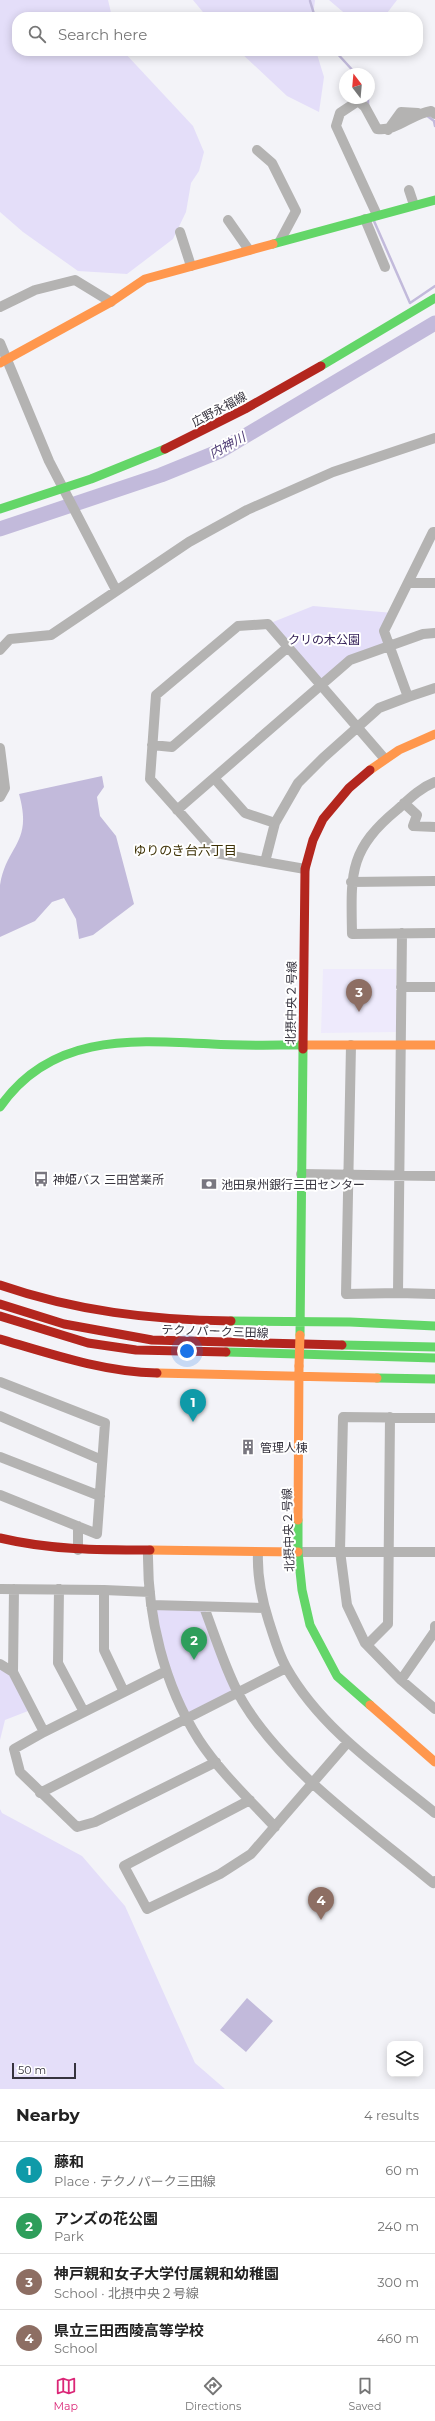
<!DOCTYPE html>
<html lang="en">
<head>
<meta charset="utf-8">
<style>
  body { margin:0; font-family:Montserrat,"Noto Sans JP",sans-serif; background:#f2f2f2; color:#222 }
  .controls { position:absolute; right:12px; bottom:12px; display:grid; overflow:hidden; border-radius:8px; box-shadow:0 2px 10px #0003 }
  .controls button { width:36px; height:36px; display:grid; place-items:center; padding:0; border:0; border-bottom:1px solid #e0e0e0; background:#fff; color:#222; font:20px sans-serif }
  .compass { position:absolute; left:339px; top:68px; width:36px; height:36px; border-radius:50%; background:#fff; box-shadow:0 2px 10px #0003; rotate:344deg }
  .scale { position:absolute; left:12px; bottom:10px; width:64px; box-sizing:border-box; padding-left:4px; border:2px solid #36333e; border-top:0; font-size:11px; line-height:14px; white-space:nowrap; color:#36333e; -webkit-text-stroke:3px #fff; paint-order:stroke }
  .you { position:absolute; left:187px; top:1351px; width:14px; height:14px; margin:-10px; border:3px solid #fff; border-radius:50%; background:#1a73e8; box-shadow:0 0 0 6px #1a73e833 }
  .badge { display:grid; place-items:center; width:26px; height:26px; border-radius:50%; background:#db2777; color:#fff; font-size:13px; font-weight:700 }
  .pin { position:absolute; translate:-50% -33px; filter:drop-shadow(0 1px 2px #0008) }
  .pin::after { content:''; position:absolute; top:21px; width:14px; height:12px; background:inherit; clip-path:polygon(0 0,100% 0,50% 100%) }
  .list { margin:0; padding:0; list-style:none }
  h2 { display:flex; justify-content:space-between; align-items:center; height:52px; margin:0; padding:0 16px; font-size:17px }
  h2 small { font-size:13px; font-weight:400; color:#767676 }
  .list li { display:grid; grid-template-columns:26px 1fr auto; gap:12px; align-items:center; box-sizing:border-box; height:56px; padding:0 16px; border-top:1px solid #e0e0e0 }
  .list b { display:block; font-size:15px; white-space:nowrap }
  .list p { margin:0; font-size:13px; white-space:nowrap; color:#767676 }
  .list em { font-size:13px; font-style:normal; color:#767676 }
  .icon { flex:none; width:22px; height:22px; fill:none; stroke:currentColor; stroke-width:2; stroke-linecap:round; stroke-linejoin:round }
  .map { position:relative; flex:none; width:435px; height:2089px; overflow:hidden }
  .search { position:absolute; background:#fff; box-shadow:0 2px 10px #0003; left:12px; right:12px; top:12px; height:44px; display:flex; align-items:center; gap:10px; box-sizing:border-box; padding:0 14px; border-radius:16px; color:#767676; font-size:15px }
  .sheet { height:276px; background:#fff }
  nav { display:flex; justify-content:space-around; align-items:center; box-sizing:border-box; height:56px; border-top:1px solid #e0e0e0; background:#fff; font-size:11px; color:#767676 }
  nav a { display:grid; justify-items:center; gap:2px }
  nav .on { color:#db2777 }
  .map>svg:first-child { display:block }
  .built { fill:#eeeafc }
  .green { fill:#e4def9 }
  .water { fill:#c2badb }
  .lines { fill:none; stroke-linecap:round; stroke-linejoin:round }
  .stream { stroke:#c2badb; stroke-width:2.5 }
  .river { stroke:#c2badb; stroke-width:15 }
  .street { stroke:#b4b3b2; stroke-width:10 }
  .fast { stroke:#63d668; stroke-width:9 }
  .slow { stroke:#ff974d; stroke-width:9 }
  .jam { stroke:#b3261e; stroke-width:9 }
  .slow-bridge { stroke:#ff974d; stroke-width:9 }
  .labels { text-anchor:middle; dominant-baseline:central; stroke-width:4; stroke-linejoin:round; paint-order:stroke }
  .street-label { font-size:12px; fill:#36333e; stroke:#fff }
  .park-label { font-size:12px; fill:#352158; stroke:#fff }
  .poi-label { font-size:12px; fill:#36333e; stroke:#fff; text-anchor:start }
  .water-label { font-size:13px; font-style:italic; fill:#4f3c75; stroke:#fff }
  .neighbourhood-label { font-size:13px; fill:#3f3308; stroke:#fff }
</style>
</head>
<body>
<div class="map">
<svg width="435" height="2089" viewBox="0 0 435 2089">
  <rect width="100%" height="100%" fill="#f3f3f8"/>
  <path class="built" d="M 323,969 L 396,969 L 396,1032 L 321,1033 Z"/>
  <path class="green" d="M 0,0 L 108,0 L 112,17 L 17,17 L 17,51 L 123,51 L 193,126 L 204,152 L 199,171 L 191,183 L 186,212 L 173,239 L 127,274 L 78,271 L 23,232 L 0,212 Z
    M 193,0 L 315,0 L 313,17 L 207,17 Z
    M 329,0 L 397,0 L 384,17 L 349,17 Z
    M 239,51 L 316,51 L 324,77 L 319,112 L 287,96 Z
    M 313,606 L 393,613 L 384,631 L 390,645 L 350,660 L 320,685 L 268,624 Z
    M 151,1605 L 204,1607 L 239,1692 L 187,1719 L 166,1671 Z
    M 0,1669 L 9,1674 L 28,1711 L 5,1720 L 0,1740 Z
    M 0,1809 L 2,1813 L 82,1856 L 125,1906 L 195,2063 L 225,2089 L 0,2089 Z"/>
  <path class="water" d="M 102,776 L 104,787 L 97,797 L 100,816 L 116,836 L 134,904 L 93,935 L 79,939 L 76,919 L 64,898 L 52,902 L 35,921 L 0,937 C 0,920 0,901 0,885 C 7,844 33,844 19,794 Z
    M 247,1998 L 273,2021 L 246,2052 L 220,2030 Z"/>
  <g class="lines">
    <path class="stream" d="M 310,1 L 315,17
      M 335,51 L 356,74
      M 368,98 L 368,105
      M 426,115 L 434,121 L 435,126
      M 374,221 L 410,303 L 435,286"/>
    <path class="river" d="M 0,529 L 161,475 L 220,451 L 435,323"/>
    <path class="street" d="M 388,130 L 401,112 L 418,113
      M 257,150 L 272,163 L 296,211 L 280,241
      M 409,190 L 414,205
      M 377,215 L 336,126 L 340,113 L 358,101 L 365,107 L 377,129 C 396,132 411,114 431,111 L 435,114
      M 365,219 L 385,267
      M 228,220 L 249,250
      M 180,232 L 191,266
      M 0,307 L 35,290 L 75,280 L 111,302
      M 0,343 L 49,461 L 116,590
      M 408,583 L 435,583
      M 0,650 L 10,639 L 51,635 L 189,542 L 247,510 L 333,472 L 435,438
      M 408,697 L 435,688
      M 152,745 L 172,747 L 288,647
      M 0,748 L 5,788 L 0,797
      M 214,778 L 245,813 L 275,823
      M 435,782 C 420,788 410,798 398,809 C 348,850 351,874 352,934 L 435,933
      M 404,803 L 417,815 L 413,826 L 435,827
      M 177,810 L 350,660 L 423,634 L 435,633
      M 265,862 L 216,853 L 150,779 L 156,695 L 238,626 L 268,624 L 384,758
      M 305,869 L 265,862 L 275,823 L 298,783 L 323,758 L 379,708 L 408,697 L 384,631 L 433,532 L 435,532
      M 351,882 L 435,881
      M 401,987 L 435,987
      M 351,1045 L 346,1294 L 398,1293 L 402,933
      M 301,1174 L 435,1176
      M 398,1293 L 435,1294
      M 0,1382 L 105,1423 L 97,1534 L 0,1495
      M 0,1416 L 102,1460
      M 435,1418 L 343,1417 L 340,1551 L 347,1605 L 365,1643 L 401,1680 L 435,1709
      M 0,1457 L 100,1496
      M 78,1550 L 78,1526
      M 148,1551 C 147,1616 164,1685 199,1740 C 220,1772 249,1799 275,1827
      M 298,1552 L 435,1552
      M 258,1553 C 257,1576 262,1600 269,1622 C 274,1637 278,1653 286,1667 C 320,1728 382,1770 435,1813
      M 0,1589 L 104,1590 L 104,1650 L 124,1692 L 166,1671
      M 59,1589 L 58,1663 L 84,1712
      M 104,1590 L 150,1592
      M 151,1605 L 265,1608
      M 204,1607 C 215,1636 228,1677 243,1702 C 286,1773 370,1830 433,1883 L 435,1881
      M 367,1645 L 388,1624 L 390,1417
      M 0,1664 L 13,1672 L 44,1732 L 14,1749 L 20,1772 L 77,1827 L 95,1822 L 216,1762
      M 13,1672 L 14,1589
      M 401,1680 L 435,1631 L 435,1626
      M 44,1732 L 124,1692
      M 40,1793 L 286,1668
      M 250,1800 L 124,1866 L 147,1909 L 220,1874 L 251,1854 L 348,1742"/>
    <path class="fast" d="M 273,244 L 435,200
      M 321,366 L 435,298
      M 0,509 L 91,479 L 165,449
      M 0,1107 C 51,1033 132,1040 212,1044 C 242,1046 273,1045 303,1045
      M 231,1321 L 350,1322 L 435,1326
      M 300,1335 L 303,1049
      M 342,1345 L 435,1347
      M 226,1352 L 435,1358
      M 377,1378 L 435,1379
      M 298,1520 L 298,1552 L 302,1590 L 310,1625 L 337,1676 L 370,1705"/>
    <path class="slow" d="M 0,363 L 111,302 L 145,279 L 273,244
      M 370,770 L 399,750 L 435,734
      M 303,1045 L 435,1045
      M 157,1373 L 377,1378
      M 298,1520 L 299,1366
      M 150,1550 L 298,1552
      M 370,1705 L 435,1762"/>
    <path class="jam" d="M 165,449 L 245,409 L 321,366
      M 303,1049 L 305,869 L 313,840 L 323,819 L 349,788 L 370,770
      M 0,1285 C 75,1311 151,1320 231,1321
      M 0,1304 L 64,1324 L 152,1340 L 342,1345
      M 0,1316 L 88,1343 L 136,1350 L 226,1352
      M 0,1339 C 51,1354 104,1372 157,1373
      M 0,1538 C 50,1550 99,1550 150,1550"/>
    <path class="slow-bridge" d="M 299,1366 L 300,1335"/>
  </g>
  <defs>
    <g id="bus-bare" transform="scale(1.2)"><path d="M-5-6H5V4H4V6H2V4H-2V6H-4V4H-5ZM-3.5-4V0h7V-4ZM-3.5 1.2v1.5H-2V1.2ZM2 1.2v1.5H3.5V1.2Z" fill="#78767f" stroke="#fff" stroke-width="2.5" paint-order="stroke"/></g>
    <g id="bank-bare" transform="scale(1.2)"><path d="M-6-4H6V4H-6ZM0-2.3a2.3 2.3 0 1 0 0 4.6a2.3 2.3 0 1 0 0-4.6Z" fill="#78767f" stroke="#fff" stroke-width="2.5" paint-order="stroke"/></g>
    <g id="building-bare" transform="scale(1.2)"><path d="M-4-6H4V6H1V3H-1V6H-4ZM-2.5-4.3h1.7v1.8h-1.7ZM.8-4.3h1.7v1.8H.8ZM-2.5-1h1.7V.8h-1.7ZM.8-1h1.7V.8H.8Z" fill="#78767f" stroke="#fff" stroke-width="2.5" paint-order="stroke"/></g>
  </defs>
  <g fill-rule="evenodd">
    <use href="#bus-bare" x="41" y="1179"/>
    <use href="#bank-bare" x="209" y="1184"/>
    <use href="#building-bare" x="248" y="1447"/>
  </g>
  <g class="labels">
    <g class="street-label">
      <text transform="translate(219 409) rotate(-28)">広野永福線</text>
      <text transform="translate(291 1003) rotate(-89)">北摂中央２号線</text>
      <text transform="translate(215 1331) rotate(2)">テクノパーク三田線</text>
      <text transform="translate(288 1530) rotate(-92)">北摂中央２号線</text>
    </g>
    <g class="park-label">
      <text x="324" y="639">クリの木公園</text>
    </g>
    <g class="poi-label">
      <text x="53" y="1179">神姫バス 三田営業所</text>
      <text x="221" y="1184">池田泉州銀行三田センター</text>
      <text x="260" y="1447">管理人棟</text>
    </g>
    <g class="water-label">
      <text transform="translate(227 445) rotate(-28)">内神川</text>
    </g>
    <g class="neighbourhood-label">
      <text x="185" y="850">ゆりのき台六丁目</text>
    </g>
  </g>
</svg>
<div class="controls">
<button><svg class="icon" aria-label="layers" viewBox="0 0 24 24"><path d="M12 4l9 5-9 5-9-5zM3 14l9 5 9-5"/></svg></button>
</div>
<svg class="compass" viewBox="-18 -18 36 36"><path d="M0-13l5 13h-10z" fill="#e53935"/><path d="M0 13l5-13h-10z" fill="#767676"/></svg>
<div class="scale">50 m</div>
<div class="you"></div>
<div class="pin badge" style="left:193px;top:1422px;background:#0f9aa8">1</div>
<div class="pin badge" style="left:194px;top:1660px;background:#2e9e5b">2</div>
<div class="pin badge" style="left:359px;top:1012px;background:#8d6e63">3</div>
<div class="pin badge" style="left:321px;top:1920px;background:#8d6e63">4</div>
<div class="search"><svg class="icon" aria-label="search" viewBox="0 0 24 24"><circle cx="10" cy="10" r="6"/><path d="M15 15l6 6"/></svg>Search here</div>
</div>
<section class="sheet">
<h2>Nearby<small>4 results</small></h2>
<ul class="list">
<li><span class="badge" style="background:#0f9aa8">1</span><div><b>藤和</b><p>Place · テクノパーク三田線</p></div><em>60 m</em></li>
<li><span class="badge" style="background:#2e9e5b">2</span><div><b>アンズの花公園</b><p>Park</p></div><em>240 m</em></li>
<li><span class="badge" style="background:#8d6e63">3</span><div><b>神戸親和女子大学付属親和幼稚園</b><p>School · 北摂中央２号線</p></div><em>300 m</em></li>
<li><span class="badge" style="background:#8d6e63">4</span><div><b>県立三田西陵高等学校</b><p>School</p></div><em>460 m</em></li>
</ul>
</section>
<nav>
<a class="on"><svg class="icon" aria-label="map" viewBox="0 0 24 24"><path d="M3 6l6-2 6 2 6-2v14l-6 2-6-2-6 2zM9 4v14M15 6v14"/></svg>Map</a>
<a><svg class="icon" aria-label="directions" viewBox="0 0 24 24"><path d="M12 3l9 9-9 9-9-9zM9 14v-3h6M13 9l2 2-2 2"/></svg>Directions</a>
<a><svg class="icon" aria-label="saved" viewBox="0 0 24 24"><path d="M7 4h10v16l-5-4-5 4z"/></svg>Saved</a>
</nav>
</body>
</html>
